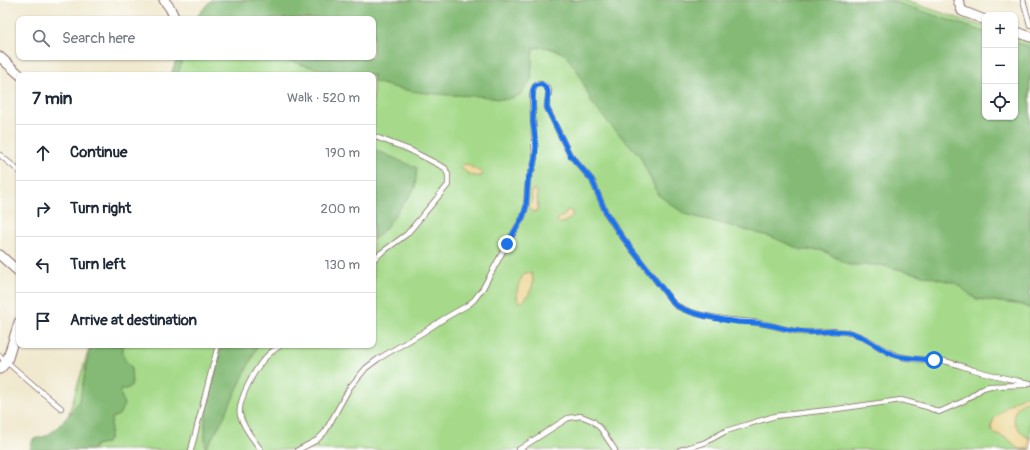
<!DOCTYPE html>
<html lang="en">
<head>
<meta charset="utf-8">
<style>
  body { margin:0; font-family:Pangolin,sans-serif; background:#f6f6f7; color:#1f2937 }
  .controls { position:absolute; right:12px; top:12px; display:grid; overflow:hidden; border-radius:8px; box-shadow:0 1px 3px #0004 }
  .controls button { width:36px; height:36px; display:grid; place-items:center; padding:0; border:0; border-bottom:1px solid #e0e1e3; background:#fff; color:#1f2937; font:20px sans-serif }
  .stop { position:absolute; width:12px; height:12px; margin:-9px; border:3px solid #1a73e8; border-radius:50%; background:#fff }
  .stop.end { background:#1a73e8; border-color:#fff; box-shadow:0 1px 4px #0008 }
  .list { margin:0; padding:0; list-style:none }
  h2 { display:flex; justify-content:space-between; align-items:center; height:52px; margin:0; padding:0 16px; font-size:17px }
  h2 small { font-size:13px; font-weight:400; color:#747a83 }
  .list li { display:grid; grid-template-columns:26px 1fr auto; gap:12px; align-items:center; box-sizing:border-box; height:56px; padding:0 16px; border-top:1px solid #e0e1e3 }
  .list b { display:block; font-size:15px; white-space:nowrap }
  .list em { font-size:13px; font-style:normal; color:#747a83 }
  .icon { flex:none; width:22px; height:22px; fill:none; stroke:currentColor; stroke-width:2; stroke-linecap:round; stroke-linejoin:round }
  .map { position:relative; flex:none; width:1030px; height:450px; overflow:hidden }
  .search { position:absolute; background:#fff; box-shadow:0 1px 3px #0004; left:16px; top:16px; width:360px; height:44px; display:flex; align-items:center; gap:10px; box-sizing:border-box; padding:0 14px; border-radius:8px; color:#747a83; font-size:15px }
  .panel { position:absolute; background:#fff; box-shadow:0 1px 3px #0004; left:16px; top:72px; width:360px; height:276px; border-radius:8px }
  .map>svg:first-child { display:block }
  .green { fill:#a6da8a; stroke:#787c5a }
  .forest { fill:#84ba76; stroke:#676c50 }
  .sand { fill:#eeda9e; stroke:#9c7c64 }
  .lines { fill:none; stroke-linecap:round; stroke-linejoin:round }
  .service-casing { stroke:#846664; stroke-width:6 }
  .minor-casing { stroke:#846664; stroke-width:11 }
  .service { stroke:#fff; stroke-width:4.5 }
  .minor { stroke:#fff; stroke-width:9 }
  .route { stroke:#1a73e8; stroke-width:5 }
</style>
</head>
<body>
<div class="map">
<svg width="1030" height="450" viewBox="0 0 1030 450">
  <rect width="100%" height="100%" fill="#fff"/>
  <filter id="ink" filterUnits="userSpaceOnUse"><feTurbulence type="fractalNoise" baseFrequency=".025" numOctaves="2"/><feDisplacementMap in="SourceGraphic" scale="8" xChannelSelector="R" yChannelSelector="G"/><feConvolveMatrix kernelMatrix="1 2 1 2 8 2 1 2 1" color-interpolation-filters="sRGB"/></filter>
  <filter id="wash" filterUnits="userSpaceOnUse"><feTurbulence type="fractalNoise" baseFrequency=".012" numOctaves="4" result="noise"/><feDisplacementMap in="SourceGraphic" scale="16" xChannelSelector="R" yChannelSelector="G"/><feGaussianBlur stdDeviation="0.9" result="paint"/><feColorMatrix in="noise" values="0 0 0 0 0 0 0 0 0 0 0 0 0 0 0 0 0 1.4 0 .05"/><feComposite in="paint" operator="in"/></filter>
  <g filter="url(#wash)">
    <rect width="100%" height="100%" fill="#f0e9cf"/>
    <path class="green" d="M 218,0 L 903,0 L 985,27 L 985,117 L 1015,117 L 1015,37 L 1030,42 L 1030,450 L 39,450 L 68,417 L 90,345 L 373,345 L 373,75 L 173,75 L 179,57 L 373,57 L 373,19 Z"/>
    <path class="forest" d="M 211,0 L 889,0 L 985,32 L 985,117 L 1015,117 L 1015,42 L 1030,47 L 1030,309 L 1023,305 L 976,299 L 955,283 L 881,265 L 849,265 L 822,250 L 802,250 L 772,237 L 685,214 L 658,195 L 640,156 L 612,127 L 592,103 L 578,72 L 565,54 L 546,47 L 533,48 L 531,80 L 520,95 C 516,96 512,98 508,99 C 499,100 489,97 480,96 C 443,95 408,94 373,81 L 373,75 C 341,75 309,68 279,57 L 373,57 L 373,19 L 195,19 Z
      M 177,57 L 183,57 L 179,71 L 179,75 L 171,75 Z
      M 373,149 L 417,168 L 415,188 L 384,230 L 373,240 Z
      M 92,345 L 124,345 L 122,353 L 125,360 L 131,366 L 132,384 L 129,388 L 121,390 L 121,394 L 124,405 L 119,415 L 112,418 C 110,427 112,435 107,443 L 96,445 L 92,450 L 30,450 L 33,439 C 36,438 40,438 43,437 C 53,435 75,409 80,399 L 87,361 Z
      M 222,345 L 258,345 L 223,419 L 205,450 L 205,419 Z"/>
    <path class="sand" d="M 467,164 L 473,168 L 482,172 L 482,176 C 473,177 467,174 461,167 L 462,165 Z
      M 533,189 L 537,191 L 538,210 L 533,212 L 529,209 L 529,206 L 532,202 L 531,192 Z
      M 569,210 L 572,212 L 572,217 L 563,223 L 559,223 L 557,221 L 557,219 L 565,215 L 566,211 Z
      M 525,273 L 531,273 C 536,283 530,295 522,302 L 519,302 C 514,294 519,280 525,273 Z
      M 1028,394 L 1030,394 L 1030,399 C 1006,409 1011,427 1030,439 L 1030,449 L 1019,449 L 1008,439 L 993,432 L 991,426 L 994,419 L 1008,405 Z"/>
  </g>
  <g filter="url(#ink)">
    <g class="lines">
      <g class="service-casing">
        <path id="service" d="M 1023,0 L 1030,25
          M 373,136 L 410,150 L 445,168 L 448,175 L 448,185 L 407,234 L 381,253 L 373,260
          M 0,155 L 19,171
          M 0,356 L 38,389 L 61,408
          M 191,450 L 218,345
          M 261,450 C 254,440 243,428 240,415 C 237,401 256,367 266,357 C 270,352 276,349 281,345
          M 298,450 L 317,440 L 325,432 L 350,387 L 366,368 L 378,359 L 422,333 L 445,318 L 468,305 L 474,300 L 483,288 L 507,244 L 523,217 L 526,207 L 528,179 L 533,168 L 535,158 L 532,96 C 533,93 533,89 535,86 C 539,82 548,85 549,91 C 549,95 546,102 547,108 L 570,155 L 592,180 L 606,213 L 620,234 L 674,304 C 690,316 733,321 753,322 C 770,324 785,330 801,332 C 817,333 834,329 850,333 C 866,336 878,348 893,354 C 909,361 928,359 944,361 C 954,363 964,367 974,370 C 992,375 1011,380 1030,383
          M 518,450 L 568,418 L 581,416 L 593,421 L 601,429 L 615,450
          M 680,450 L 704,443 L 726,431 L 775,416 L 837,409 L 901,400 L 927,407 L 939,412 L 964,401 L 983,388 L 990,386 L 1026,385"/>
      </g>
      <g class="minor-casing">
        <path id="minor" d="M 164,0 L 170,8 L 175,19
          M 958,0 L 962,11 L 985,20
          M 1015,31 L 1030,37
          M 0,57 L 20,75
          M 0,255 L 19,272
          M 0,369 L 7,361 L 19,322"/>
      </g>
      <use href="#service" class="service"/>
      <use href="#minor" class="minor"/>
    </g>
  </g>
  <g class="lines" filter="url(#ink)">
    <path class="route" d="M 507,244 L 523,217 L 526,207 L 528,179 L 533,168 L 535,158 L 536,146 L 533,123 L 533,90 L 535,86 L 541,84 C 553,90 546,97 547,108 L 570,155 L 592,180 L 606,213 L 620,234 L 674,304 C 687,314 722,320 738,322 C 747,323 755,322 763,324 C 777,326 790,331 805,332 C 820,333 836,329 851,333 C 867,337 879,349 894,355 C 906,359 921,359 934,360"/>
  </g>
</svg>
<div class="controls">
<button>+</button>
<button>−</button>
<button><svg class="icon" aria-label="locate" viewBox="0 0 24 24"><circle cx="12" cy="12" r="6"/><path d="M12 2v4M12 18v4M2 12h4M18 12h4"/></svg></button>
</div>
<div class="stop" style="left:934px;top:360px"></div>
<div class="stop end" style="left:507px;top:244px"></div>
<div class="search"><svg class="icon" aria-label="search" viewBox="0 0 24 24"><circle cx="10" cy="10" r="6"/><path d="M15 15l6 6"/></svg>Search here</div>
<section class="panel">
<h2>7 min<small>Walk · 520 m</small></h2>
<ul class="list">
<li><svg class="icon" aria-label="ahead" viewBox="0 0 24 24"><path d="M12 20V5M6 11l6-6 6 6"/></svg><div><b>Continue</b></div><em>190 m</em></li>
<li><svg class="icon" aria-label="right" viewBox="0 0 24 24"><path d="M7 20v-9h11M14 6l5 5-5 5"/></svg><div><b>Turn right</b></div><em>200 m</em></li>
<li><svg class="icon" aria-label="left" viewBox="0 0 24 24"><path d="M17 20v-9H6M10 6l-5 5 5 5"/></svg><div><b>Turn left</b></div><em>130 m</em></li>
<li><svg class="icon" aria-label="arrive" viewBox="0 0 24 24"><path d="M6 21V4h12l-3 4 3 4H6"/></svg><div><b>Arrive at destination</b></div></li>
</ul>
</section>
</div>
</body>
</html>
